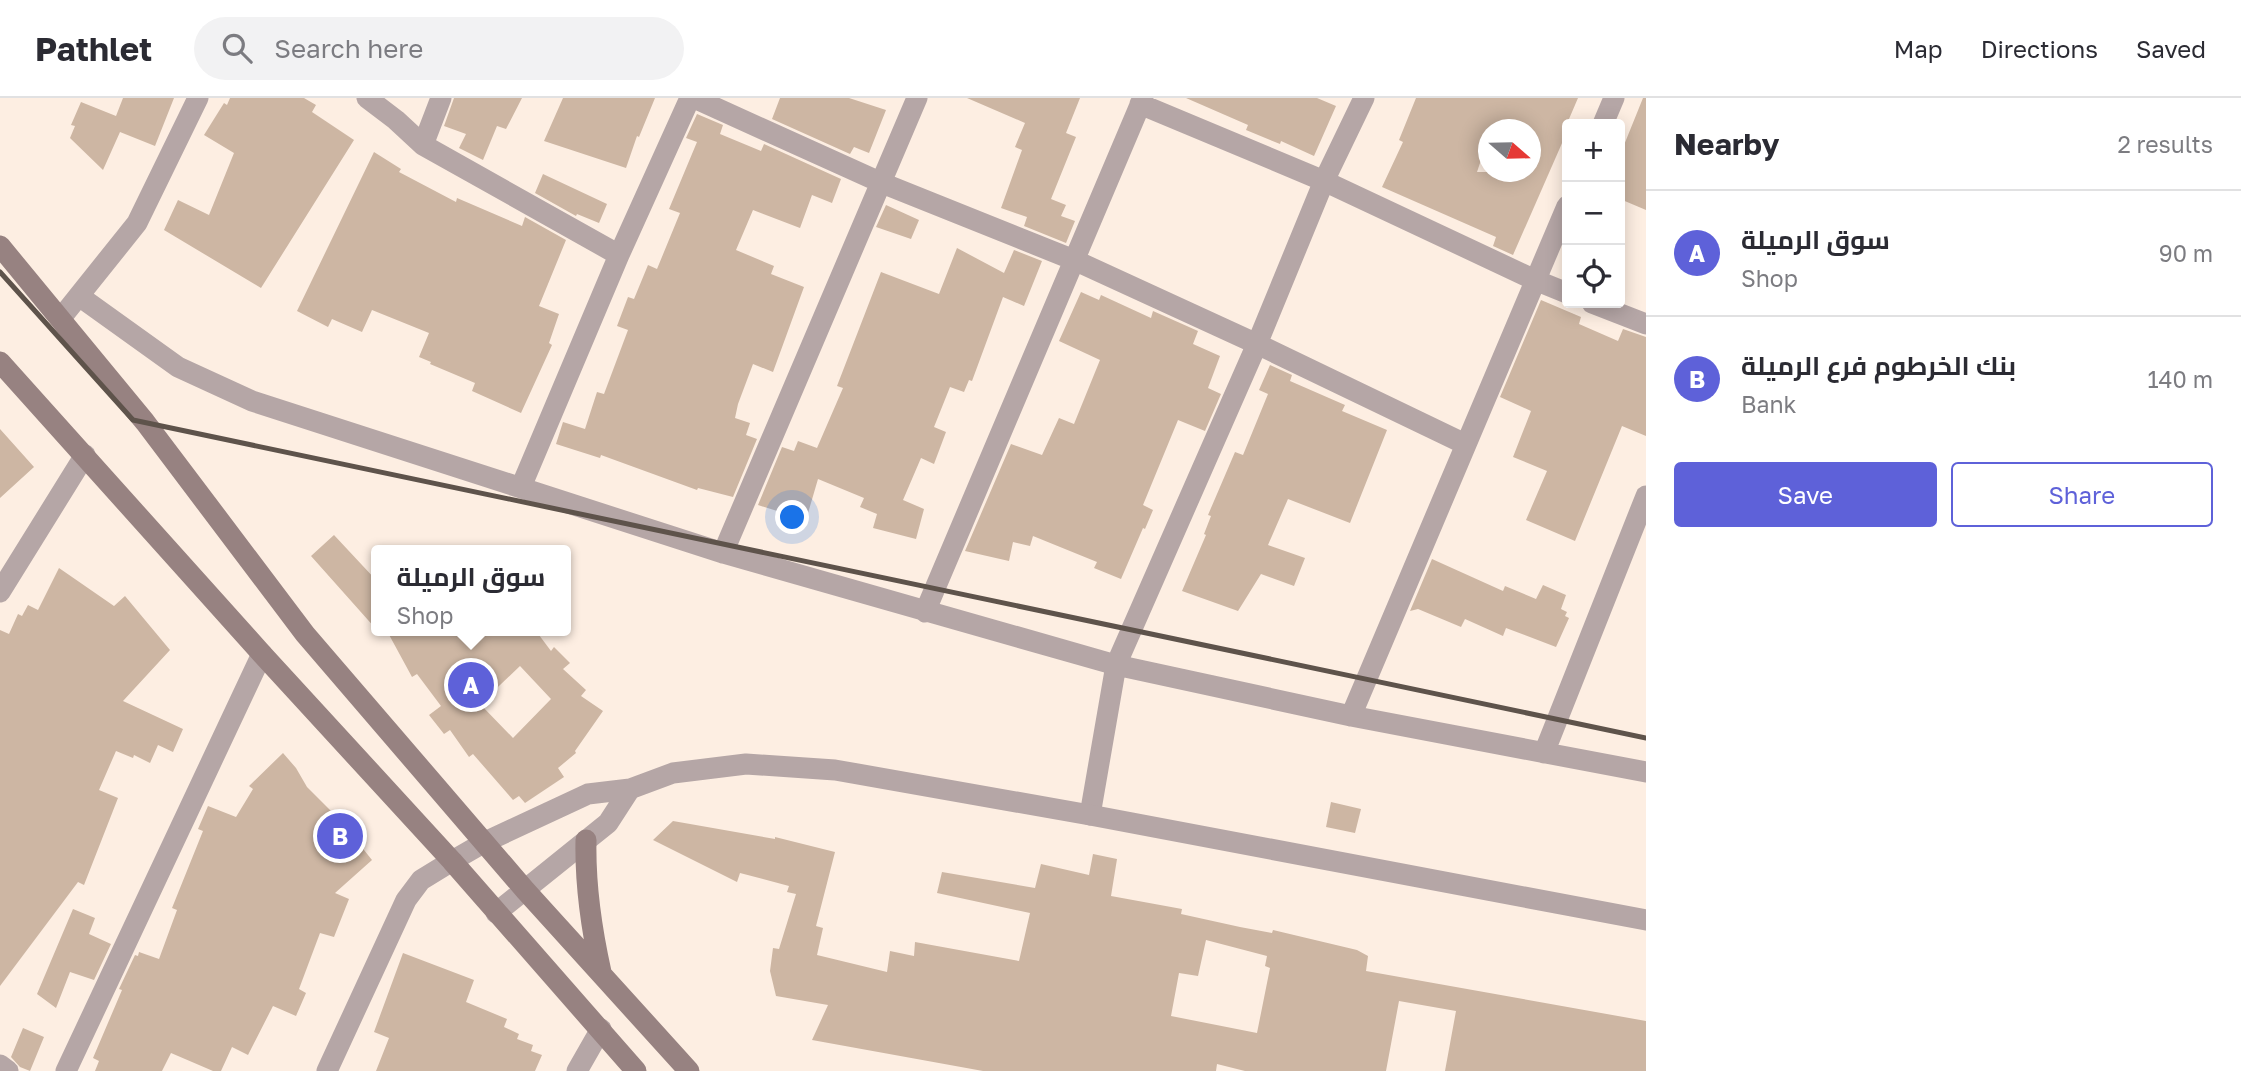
<!DOCTYPE html>
<html lang="en">
<head>
<meta charset="utf-8">
<style>
  body { margin:0; font-family:"Golos Text",Cairo,sans-serif; background:#f2f2f3; color:#2b2b33 }
  .controls { position:absolute; right:21px; top:21px; display:grid; overflow:hidden; border-radius:7px; box-shadow:0 4px 18px #0003 }
  .controls button { width:63px; height:63px; display:grid; place-items:center; padding:0; border:0; border-bottom:2px solid #e1e1e2; background:#fff; color:#2b2b33; font:35px sans-serif }
  .compass { position:absolute; left:1478px; top:21px; width:63px; height:63px; border-radius:50%; background:#fff; box-shadow:0 4px 18px #0003; rotate:110deg }
  .you { position:absolute; left:793px; top:420px; width:24px; height:24px; margin:-18px; border:5px solid #fff; border-radius:50%; background:#1a73e8; box-shadow:0 0 0 10px #1a73e833 }
  .badge { display:grid; place-items:center; width:46px; height:46px; border-radius:50%; background:#5e61d9; color:#fff; font-size:23px; font-weight:700 }
  .pin { position:absolute; translate:-50% -50%; border:4px solid #fff; box-shadow:0 2px 7px #0006 }
  .popup { position:absolute; left:371px; top:447px; width:200px; height:91px; box-sizing:border-box; display:grid; place-content:center; border-radius:7px; background:#fff; filter:drop-shadow(0 2px 5px #0005); font-size:23px; white-space:nowrap; color:#7c7c81 }
  .popup b { font-size:26px; color:#2b2b33 }
  .popup::after { content:''; position:absolute; left:50%; top:100%; margin-left:-14px; border:14px solid transparent; border-top-color:#fff }
  .list { margin:0; padding:0; list-style:none }
  h2 { display:flex; justify-content:space-between; align-items:center; height:91px; margin:0; padding:0 28px; font-size:30px }
  h2 small { font-size:23px; font-weight:400; color:#7c7c81 }
  .list li { display:grid; grid-template-columns:46px 1fr auto; gap:21px; align-items:center; box-sizing:border-box; height:126px; padding:0 28px; border-top:2px solid #e1e1e2 }
  .list b { display:block; font-size:26px; white-space:nowrap }
  .list p { margin:0; font-size:23px; white-space:nowrap; color:#7c7c81 }
  .list em { font-size:23px; font-style:normal; color:#7c7c81 }
  .actions { display:flex; gap:14px; padding:21px 28px }
  .actions a { flex:1; padding:16px 0; border:2px solid #5e61d9; border-radius:7px; text-align:center; font-size:24px; color:#5e61d9 }
  .actions .main { background:#5e61d9; color:#fff }
  .icon { flex:none; width:38px; height:38px; fill:none; stroke:currentColor; stroke-width:2; stroke-linecap:round; stroke-linejoin:round }
  .map { position:relative; flex:none; width:1646px; height:973px; overflow:hidden }
  header { display:flex; align-items:center; gap:42px; box-sizing:border-box; height:98px; padding:0 35px; background:#fff; border-bottom:2px solid #e1e1e2 }
  header strong { font-size:33px }
  nav { display:flex; gap:38px; margin-inline-start:auto; font-size:24px }
  .search { width:490px; height:63px; background:#f2f2f3; display:flex; align-items:center; gap:18px; box-sizing:border-box; padding:0 24px; border-radius:38px; color:#7c7c81; font-size:26px }
  main { display:flex }
  aside { flex:1; background:#fff }
  .map>svg:first-child { display:block }
  .building { fill:#cdb6a3; fill-rule:evenodd }
  .lines { fill:none; stroke-linecap:round; stroke-linejoin:round }
  .minor { stroke:#b5a6a6; stroke-width:21 }
  .tertiary { stroke:#b5a6a6; stroke-width:21 }
  .secondary { stroke:#978281; stroke-width:21 }
  .rail { stroke:#5e534b; stroke-width:5 }
</style>
</head>
<body>
<header>
<strong>Pathlet</strong>
<div class="search"><svg class="icon" aria-label="search" viewBox="0 0 24 24"><circle cx="10" cy="10" r="6"/><path d="M15 15l6 6"/></svg>Search here</div>
<nav><a>Map</a><a>Directions</a><a>Saved</a></nav>
</header>
<main>
<div class="map">
<svg width="1646" height="973" viewBox="0 0 1646 973">
  <rect width="100%" height="100%" fill="#fdeee2"/>
  <path class="building" d="M 123,0 L 174,0 L 155,48 L 120,34 L 103,72 L 70,40 L 75,28 L 71,27 L 81,4 L 116,18 Z
    M 230,0 L 304,0 L 316,7 L 312,14 L 354,42 L 261,190 L 164,132 L 178,102 L 209,117 L 234,55 L 204,37 L 224,5 L 227,7 Z
    M 454,0 L 522,0 L 506,31 L 497,28 L 483,62 L 459,50 L 466,36 L 444,28 Z
    M 563,0 L 655,0 L 639,39 L 637,38 L 626,70 L 544,43 Z
    M 780,0 L 849,0 L 886,12 L 869,55 L 854,49 L 850,56 L 772,21 Z
    M 967,0 L 1080,0 L 1066,35 L 1076,39 L 1051,101 L 1066,107 L 1061,118 L 1075,123 L 1066,145 L 1024,128 L 1027,119 L 1001,110 L 1022,52 L 1015,49 L 1025,25 Z
    M 1186,0 L 1317,0 L 1336,8 L 1314,58 L 1281,43 L 1280,46 L 1246,32 L 1248,27 Z
    M 1416,0 L 1578,0 L 1563,35 L 1566,36 L 1513,157 L 1493,148 L 1496,139 L 1382,89 L 1403,44 L 1399,42 ZM 1488,32 L 1530,32 L 1530,74 L 1477,74 L 1488,41 Z
    M 1643,0 L 1646,0 L 1646,112 L 1620,101 L 1620,57 Z
    M 697,16 L 723,27 L 720,36 L 761,53 L 764,46 L 841,81 L 832,105 L 812,97 L 800,130 L 753,112 L 736,152 L 774,168 L 771,176 L 804,189 L 773,274 L 753,266 L 738,306 L 735,320 L 750,325 L 746,337 L 757,341 L 733,399 L 698,390 L 697,392 L 601,357 L 600,360 L 556,346 L 563,324 L 585,331 L 597,294 L 604,296 L 628,232 L 617,228 L 628,199 L 634,201 L 648,167 L 657,171 L 680,115 L 669,111 L 697,44 L 686,40 Z
    M 374,54 L 401,71 L 399,74 L 456,104 L 457,100 L 522,128 L 525,119 L 566,142 L 539,208 L 559,216 L 549,245 L 552,247 L 521,315 L 472,293 L 475,285 L 430,266 L 431,264 L 419,259 L 429,235 L 372,212 L 362,234 L 332,221 L 328,229 L 297,213 Z
    M 543,76 L 607,106 L 599,125 L 577,116 L 576,118 L 535,95 Z
    M 886,107 L 919,122 L 911,141 L 876,129 Z
    M 957,150 L 1004,175 L 1014,152 L 1042,163 L 1024,208 L 1003,199 L 972,283 L 969,282 L 964,294 L 950,289 L 934,329 L 946,334 L 934,366 L 921,360 L 903,402 L 924,411 L 916,441 L 873,430 L 877,416 L 860,409 L 864,400 L 818,381 L 806,422 L 758,407 L 782,349 L 794,353 L 798,343 L 817,350 L 843,290 L 837,288 L 881,174 L 939,196 Z
    M 1081,194 L 1099,202 L 1101,197 L 1151,220 L 1153,213 L 1198,233 L 1193,246 L 1220,258 L 1208,290 L 1221,296 L 1205,333 L 1178,322 L 1143,407 L 1153,412 L 1145,431 L 1143,430 L 1121,481 L 1094,470 L 1097,464 L 1033,438 L 1030,448 L 1013,444 L 1009,463 L 965,453 L 1011,346 L 1042,357 L 1059,320 L 1074,326 L 1100,262 L 1059,243 Z
    M 1541,202 L 1581,219 L 1579,226 L 1618,243 L 1623,231 L 1646,239 L 1646,338 L 1622,328 L 1575,443 L 1526,422 L 1547,373 L 1513,359 L 1531,313 L 1500,299 Z
    M 1270,267 L 1292,277 L 1290,283 L 1345,307 L 1342,313 L 1387,332 L 1350,425 L 1288,401 L 1268,447 L 1305,460 L 1294,488 L 1261,476 L 1238,513 L 1182,493 L 1206,437 L 1204,436 L 1211,418 L 1208,417 L 1235,354 L 1243,357 L 1268,296 L 1259,292 Z
    M 0,331 L 34,369 L 0,400 Z
    M 334,437 L 376,482 L 376,531 L 311,458 Z
    M 1432,461 L 1503,493 L 1505,488 L 1536,501 L 1543,487 L 1566,497 L 1561,511 L 1567,514 L 1565,518 L 1569,520 L 1556,549 L 1506,530 L 1503,538 L 1465,521 L 1461,529 L 1418,511 L 1410,513 Z
    M 59,470 L 114,508 L 125,498 L 170,552 L 123,603 L 183,631 L 173,654 L 158,647 L 150,665 L 134,657 L 133,660 L 116,653 L 99,692 L 118,700 L 84,787 L 78,784 L 0,888 L 0,532 L 9,536 L 18,516 L 22,518 L 28,507 L 38,512 Z
    M 387,533 L 536,533 L 551,553 L 554,549 L 570,565 L 563,571 L 586,592 L 581,598 L 603,613 L 575,653 L 576,655 L 558,670 L 564,679 L 525,705 L 519,698 L 513,702 L 473,656 L 469,659 L 450,632 L 444,636 L 429,617 L 441,608 L 417,576 L 412,579 ZM 520,568 L 551,601 L 513,640 L 480,606 Z
    M 283,655 L 296,670 L 307,689 L 340,722 L 372,762 L 335,795 L 349,801 L 334,839 L 320,835 L 299,891 L 306,895 L 296,918 L 273,908 L 248,957 L 232,949 L 221,973 L 213,973 L 171,955 L 162,973 L 95,973 L 99,963 L 93,960 L 122,892 L 119,891 L 135,857 L 138,858 L 139,854 L 159,861 L 177,812 L 172,810 L 203,733 L 198,731 L 208,708 L 236,719 L 253,691 L 249,688 Z
    M 1331,704 L 1361,711 L 1355,735 L 1326,729 Z
    M 673,723 L 775,741 L 775,739 L 835,754 L 816,828 L 823,830 L 817,857 L 887,874 L 890,853 L 914,858 L 915,844 L 1019,863 L 1030,815 L 937,795 L 942,774 L 1035,790 L 1041,766 L 1089,777 L 1093,756 L 1117,761 L 1111,798 L 1182,811 L 1181,816 L 1240,829 L 1272,835 L 1273,832 L 1357,852 L 1368,858 L 1366,873 L 1646,923 L 1646,973 L 1445,973 L 1456,913 L 1399,903 L 1386,973 L 1245,973 L 1217,966 L 1216,973 L 983,973 L 812,942 L 828,907 L 776,898 L 770,873 L 773,850 L 779,851 L 796,796 L 787,794 L 789,788 L 740,775 L 737,784 L 653,742 ZM 1206,842 L 1267,858 L 1265,868 L 1270,870 L 1257,935 L 1171,918 L 1179,875 L 1198,878 Z
    M 73,811 L 95,820 L 89,836 L 111,846 L 94,882 L 70,874 L 56,910 L 37,896 Z
    M 403,855 L 474,882 L 466,904 L 507,921 L 504,929 L 519,936 L 517,941 L 533,947 L 531,953 L 542,957 L 535,973 L 376,973 L 389,940 L 374,934 Z
    M 23,930 L 44,939 L 30,973 L 20,969 L 11,959 Z"/>
  <g class="lines">
    <path class="minor" d="M 367,0 L 396,22 L 423,47 L 619,157
      M 694,0 L 882,85 L 1074,162 L 1257,246 L 1465,346
      M 1140,6 L 1324,83 L 1535,182 L 1567,195
      M 1603,26 L 1614,0
      M 423,47 L 441,0
      M 79,198 L 178,269 L 252,303 L 723,455 L 1116,567 L 1351,618 L 1646,674
      M 1592,205 L 1646,226
      M 61,220 L 137,125 L 198,0
      M 521,389 L 619,157 L 690,0
      M 723,455 L 917,0
      M 0,494 L 85,357
      M 925,514 L 1143,0
      M 1351,618 L 1567,108
      M 1544,655 L 1646,398
      M 1090,717 L 1116,567 L 1257,246 L 1324,83 L 1364,0
      M 0,967 L 8,973
      M 66,973 L 262,556
      M 577,973 L 601,931"/>
    <path class="tertiary" d="M 496,815 L 608,725 L 630,691
      M 327,973 L 406,802 L 421,782 L 452,763 L 485,744 L 588,696 L 630,691 L 673,675 L 746,666 L 835,672 L 1090,717 L 1646,822"/>
    <path class="secondary" d="M 0,148 L 145,324 L 305,536 L 525,792 L 689,973
      M 0,264 L 262,556 L 452,763 L 636,973
      M 586,742 C 585,787 591,829 601,874"/>
    <path class="rail" d="M 0,174 L 133,322 L 1646,640"/>
  </g>
</svg>
<div class="controls">
<button>+</button>
<button>−</button>
<button><svg class="icon" aria-label="locate" viewBox="0 0 24 24"><circle cx="12" cy="12" r="6"/><path d="M12 2v4M12 18v4M2 12h4M18 12h4"/></svg></button>
</div>
<svg class="compass" viewBox="-18 -18 36 36"><path d="M0-13l5 13h-10z" fill="#e53935"/><path d="M0 13l5-13h-10z" fill="#7c7c81"/></svg>
<div class="you"></div>
<div class="pin badge" style="left:471px;top:587px">A</div>
<div class="popup"><b>سوق الرميلة</b>Shop</div>
<div class="pin badge" style="left:340px;top:738px">B</div>
</div>
<aside>
<h2>Nearby<small>2 results</small></h2>
<ul class="list">
<li><span class="badge">A</span><div><b>سوق الرميلة</b><p>Shop</p></div><em>90 m</em></li>
<li><span class="badge">B</span><div><b>بنك الخرطوم فرع الرميلة</b><p>Bank</p></div><em>140 m</em></li>
</ul>
<div class="actions"><a class="main">Save</a><a>Share</a></div>
</aside>
</main>
</body>
</html>
